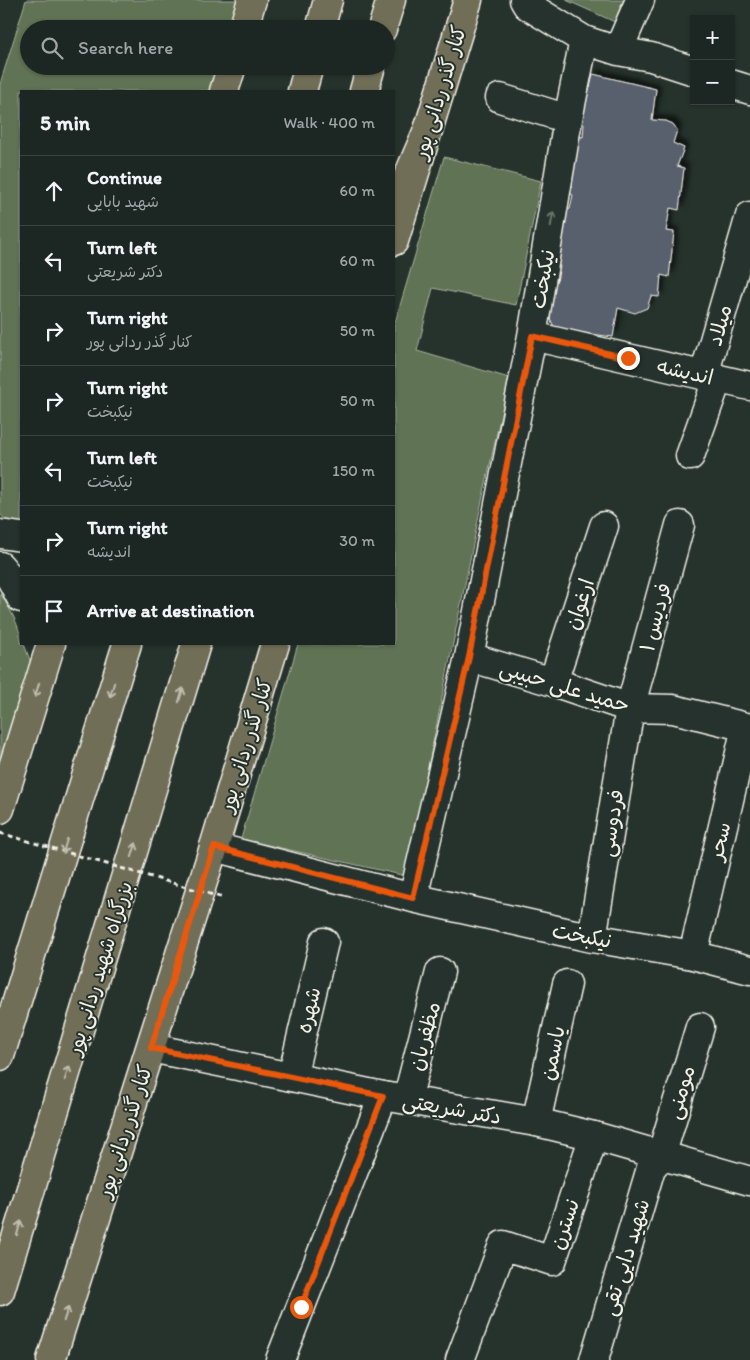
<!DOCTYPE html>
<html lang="en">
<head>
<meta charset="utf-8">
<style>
  body { margin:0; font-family:Itim,"Playpen Sans Arabic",sans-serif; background:#252e2a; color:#f1f3f6 }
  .controls { position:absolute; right:15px; top:15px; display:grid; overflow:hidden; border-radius:0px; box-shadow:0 1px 4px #0004 }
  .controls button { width:45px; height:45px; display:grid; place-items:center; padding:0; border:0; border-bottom:1px solid #3a4340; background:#1c2622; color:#f1f3f6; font:25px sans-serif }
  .stop { position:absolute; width:15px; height:15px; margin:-11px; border:4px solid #ea580c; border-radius:50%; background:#fff }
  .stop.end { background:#ea580c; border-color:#fff; box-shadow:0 1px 5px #0008 }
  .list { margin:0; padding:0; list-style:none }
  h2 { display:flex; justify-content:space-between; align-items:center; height:65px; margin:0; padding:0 20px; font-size:21px }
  h2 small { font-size:16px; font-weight:400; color:#a0a5a5 }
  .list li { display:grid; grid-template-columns:32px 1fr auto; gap:15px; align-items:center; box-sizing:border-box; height:70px; padding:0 20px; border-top:1px solid #3a4340 }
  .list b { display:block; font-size:19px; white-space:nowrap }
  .list p { margin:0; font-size:16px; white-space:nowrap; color:#a0a5a5 }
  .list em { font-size:16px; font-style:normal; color:#a0a5a5 }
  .icon { flex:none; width:28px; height:28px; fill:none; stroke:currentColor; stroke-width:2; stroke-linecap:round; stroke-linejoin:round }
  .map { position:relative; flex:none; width:750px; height:1360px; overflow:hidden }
  .search { position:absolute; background:#1c2622; box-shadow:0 1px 4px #0004; left:20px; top:20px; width:375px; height:55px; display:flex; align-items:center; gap:12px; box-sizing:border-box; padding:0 18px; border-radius:28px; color:#a0a5a5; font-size:19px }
  .panel { position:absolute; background:#1c2622; box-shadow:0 1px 4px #0004; left:20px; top:90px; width:375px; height:555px; border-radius:0px }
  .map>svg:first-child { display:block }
  .green { fill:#607355; stroke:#aab29e }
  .building { fill:#585f6d; stroke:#f4f1e8; filter:url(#shadow) }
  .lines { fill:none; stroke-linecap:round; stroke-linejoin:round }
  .street-casing { stroke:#f4f1e8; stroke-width:31 }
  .secondary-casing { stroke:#f4f1e8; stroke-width:31 }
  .primary-casing { stroke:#f4f1e8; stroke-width:31 }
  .highway-casing { stroke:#f4f1e8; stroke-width:31 }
  .street { stroke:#26332d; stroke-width:28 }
  .secondary { stroke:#26332d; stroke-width:28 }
  .primary { stroke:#716e59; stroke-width:28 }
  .highway { stroke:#716e59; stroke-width:28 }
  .path-bridge { stroke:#f4f1e8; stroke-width:3; stroke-dasharray:5 4; stroke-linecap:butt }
  .oneway { stroke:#6e766e }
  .oneway2 { stroke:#c0bdaf }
  .route { stroke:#ea580c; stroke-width:6 }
  .labels { text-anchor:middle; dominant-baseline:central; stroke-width:4; stroke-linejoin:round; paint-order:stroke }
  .street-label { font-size:21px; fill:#f4f1e8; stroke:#26332d }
</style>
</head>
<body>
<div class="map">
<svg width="750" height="1360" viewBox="0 0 750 1360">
  <defs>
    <filter id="shadow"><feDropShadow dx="4.5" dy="-4.5" stdDeviation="2.5" flood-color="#0009"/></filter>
  </defs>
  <rect width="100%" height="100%" fill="#26332d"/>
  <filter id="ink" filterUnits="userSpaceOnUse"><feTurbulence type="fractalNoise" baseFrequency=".02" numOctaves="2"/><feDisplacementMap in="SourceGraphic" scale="10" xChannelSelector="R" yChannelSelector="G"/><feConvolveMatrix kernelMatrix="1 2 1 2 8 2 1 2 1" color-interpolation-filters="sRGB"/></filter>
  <g filter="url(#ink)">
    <path class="green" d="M 26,0 L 242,0 L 232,29 L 29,29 L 29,66 L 220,66 L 212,91 L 21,91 L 21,523 L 8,523 L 0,514 L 0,84 Z
      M 566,0 L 626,0 L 615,22 Z
      M 444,157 L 541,181 L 516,305 L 433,288 L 417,351 L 509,378 L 480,510 L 406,876 L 241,839 L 298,644 L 394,644 L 394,326 Z
      M 0,593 C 9,608 21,626 21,644 L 24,644 L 31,663 L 0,776 Z"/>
    <path class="building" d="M 593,74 L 656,89 L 652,120 L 666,121 L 673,124 L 677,130 L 673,143 L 684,148 L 677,166 L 684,168 L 679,210 L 670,208 L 666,231 L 674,232 L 669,277 L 661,275 L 659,297 L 651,296 L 647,308 L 635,313 L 618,308 L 613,337 L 555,329 L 548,314 L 545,281 L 557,281 L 560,266 L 552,263 L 558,214 L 570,209 L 573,195 L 562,189 L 573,136 L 583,137 L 584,124 L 574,121 L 581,85 L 590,88 Z"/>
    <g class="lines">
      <g class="street-casing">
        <path id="street" d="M 524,0 L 527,5 L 584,40 L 618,51 L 651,57 L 694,71
          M 618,51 L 640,0
          M 731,84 L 750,90
          M 500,98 L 568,119
          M 532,336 L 750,386
          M 690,456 L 715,386 L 704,375 L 750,216
          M 469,657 L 553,682 L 630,708 L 673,709 L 750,728
          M 553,682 L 604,526
          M 214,847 L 413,898 L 592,938 L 693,955 L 750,970
          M 413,898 L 469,657 L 532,336 L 568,119 L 584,40
          M 592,938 L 630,708 L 680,525
          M 693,955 L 746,727
          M 292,1077 L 324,942
          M 407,1100 L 440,972
          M 536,1122 L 567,984
          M 280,1360 L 383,1096
          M 460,1360 L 503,1245 L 552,1261 L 594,1136
          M 594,1360 L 651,1168 L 661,1156 L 700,1027"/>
      </g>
      <g class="secondary-casing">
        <path id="secondary" d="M 0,534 L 21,537
          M 0,566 L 11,579 L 21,598
          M 151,1048 L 383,1096 L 536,1122 L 594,1136 L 750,1181"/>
      </g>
      <g class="primary-casing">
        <path id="primary" d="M 243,29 L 252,0
          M 224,91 L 232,66
          M 394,241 L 468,0
          M 0,809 L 51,644
          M 51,1360 L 214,847 L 275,644"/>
      </g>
      <g class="highway-casing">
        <path id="highway" d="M 320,29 L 328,0
          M 382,29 L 391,0
          M 302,91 L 309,66
          M 364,91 L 371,66
          M 394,209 L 430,125
          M 0,1056 L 127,644
          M 0,1291 L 196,644"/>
      </g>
      <use href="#street" class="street"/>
      <use href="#secondary" class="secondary"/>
      <use href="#primary" class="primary"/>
      <use href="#highway" class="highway"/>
      <path class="path-bridge" d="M 0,833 L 224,898"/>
    </g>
    <defs><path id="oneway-shaft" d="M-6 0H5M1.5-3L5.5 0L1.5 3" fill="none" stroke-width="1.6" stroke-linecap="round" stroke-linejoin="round" transform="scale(1.25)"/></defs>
    <use class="oneway" href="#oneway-shaft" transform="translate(552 219) rotate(-80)"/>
    <g class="oneway2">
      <use href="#oneway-shaft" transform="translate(37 690) rotate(107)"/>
      <use href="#oneway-shaft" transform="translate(112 690) rotate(107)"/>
      <use href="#oneway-shaft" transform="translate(181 695) rotate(-73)"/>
      <use href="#oneway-shaft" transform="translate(65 846) rotate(107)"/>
      <use href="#oneway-shaft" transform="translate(134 850) rotate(-73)"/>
      <use href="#oneway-shaft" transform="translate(67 1073) rotate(-73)"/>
      <use href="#oneway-shaft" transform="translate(19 1228) rotate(-73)"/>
      <use href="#oneway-shaft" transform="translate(66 1314) rotate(-72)"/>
    </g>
  </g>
  <g class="lines" filter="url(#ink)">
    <path class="route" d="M 301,1307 L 383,1096 L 151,1048 L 214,847 L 413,898 L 469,657 L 532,336 L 628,358"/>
  </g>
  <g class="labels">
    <g class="street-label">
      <text transform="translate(439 92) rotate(-73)">کنار گذر ردانی پور</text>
      <text transform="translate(542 279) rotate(-80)">نیکبخت</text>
      <text transform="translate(719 325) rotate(-74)">میلاد</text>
      <text transform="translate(685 371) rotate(13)">اندیشه</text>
      <text transform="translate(579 604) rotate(-72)">ارغوان</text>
      <text transform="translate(655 617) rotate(-75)">فردیس ۱</text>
      <text transform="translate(565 686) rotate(17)">حمید علی حبیبی</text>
      <text transform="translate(245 745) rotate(-73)">کنار گذر ردانی پور</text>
      <text transform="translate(611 823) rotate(-81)">فردوسی</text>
      <text transform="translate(719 841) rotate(-77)">سحر</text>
      <text transform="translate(582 935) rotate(11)">نیکبخت</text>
      <text transform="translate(99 968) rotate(-73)">بزرگراه شهید ردانی پور</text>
      <text transform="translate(308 1010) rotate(-77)">شهره</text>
      <text transform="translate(424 1036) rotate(-75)">مظفریان</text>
      <text transform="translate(552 1053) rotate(-78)">یاسمن</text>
      <text transform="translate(680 1092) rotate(-73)">مومنی</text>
      <text transform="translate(452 1108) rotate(10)">دکتر شریعتی</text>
      <text transform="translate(124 1131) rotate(-72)">کنار گذر ردانی پور</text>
      <text transform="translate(564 1224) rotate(-71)">نسترن</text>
      <text transform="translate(625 1257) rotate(-73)">شهید دایی تقی</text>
    </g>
  </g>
</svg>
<div class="controls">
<button>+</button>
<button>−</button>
</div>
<div class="stop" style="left:301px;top:1307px"></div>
<div class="stop end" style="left:628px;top:358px"></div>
<div class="search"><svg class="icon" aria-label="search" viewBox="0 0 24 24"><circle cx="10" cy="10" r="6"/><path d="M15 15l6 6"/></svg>Search here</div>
<section class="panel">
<h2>5 min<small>Walk · 400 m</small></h2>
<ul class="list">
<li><svg class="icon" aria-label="ahead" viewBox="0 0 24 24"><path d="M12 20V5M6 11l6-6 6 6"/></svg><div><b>Continue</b><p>شهید بابایی</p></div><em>60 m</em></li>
<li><svg class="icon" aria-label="left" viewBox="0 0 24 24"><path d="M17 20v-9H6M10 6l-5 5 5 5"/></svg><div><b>Turn left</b><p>دکتر شریعتی</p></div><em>60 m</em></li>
<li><svg class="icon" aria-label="right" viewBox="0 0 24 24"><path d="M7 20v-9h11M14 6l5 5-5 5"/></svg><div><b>Turn right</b><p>کنار گذر ردانی پور</p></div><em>50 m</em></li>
<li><svg class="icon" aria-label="right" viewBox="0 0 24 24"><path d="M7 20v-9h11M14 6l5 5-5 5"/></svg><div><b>Turn right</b><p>نیکبخت</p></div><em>50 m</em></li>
<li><svg class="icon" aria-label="left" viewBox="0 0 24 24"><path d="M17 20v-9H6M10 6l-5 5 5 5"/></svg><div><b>Turn left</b><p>نیکبخت</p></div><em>150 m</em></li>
<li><svg class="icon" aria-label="right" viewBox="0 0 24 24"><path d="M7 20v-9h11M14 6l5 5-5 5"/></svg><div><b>Turn right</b><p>اندیشه</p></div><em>30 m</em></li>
<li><svg class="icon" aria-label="arrive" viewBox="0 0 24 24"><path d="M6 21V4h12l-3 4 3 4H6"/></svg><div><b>Arrive at destination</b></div></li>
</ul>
</section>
</div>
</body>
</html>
